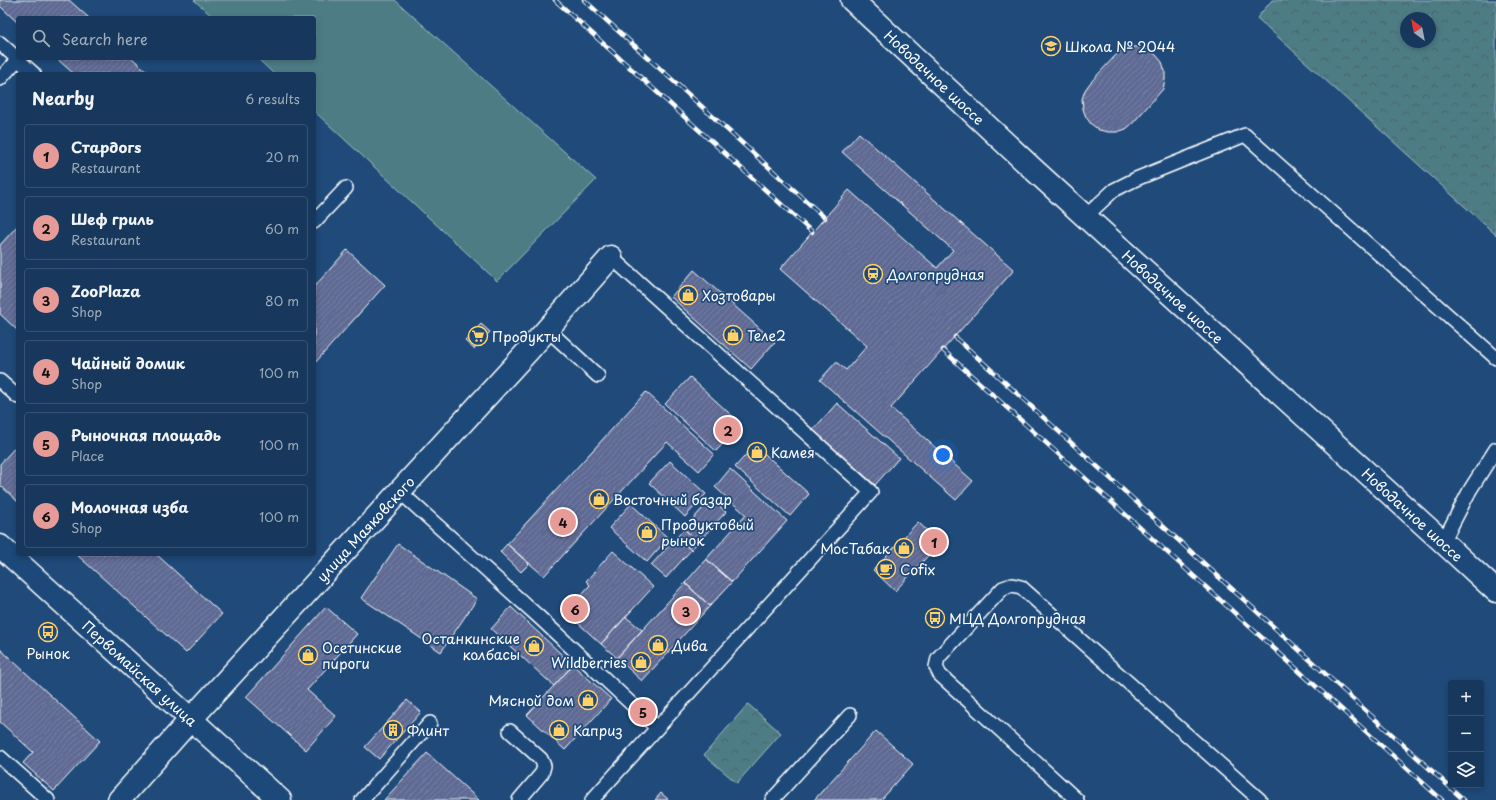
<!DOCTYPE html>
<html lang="en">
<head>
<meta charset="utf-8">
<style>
  body { margin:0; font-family:"Playpen Sans",sans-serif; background:#203f62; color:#f1f3f6 }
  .controls { position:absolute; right:12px; bottom:12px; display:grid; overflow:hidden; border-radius:4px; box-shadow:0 2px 6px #0003 }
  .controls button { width:36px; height:36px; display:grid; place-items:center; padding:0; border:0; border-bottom:1px solid #365272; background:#17385c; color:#f1f3f6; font:20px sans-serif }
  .compass { position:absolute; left:1400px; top:12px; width:36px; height:36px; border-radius:50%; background:#17385c; box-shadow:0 2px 6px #0003; rotate:328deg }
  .you { position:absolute; left:943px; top:455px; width:14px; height:14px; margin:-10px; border:3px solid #fff; border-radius:50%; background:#1a73e8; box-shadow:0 0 0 6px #1a73e833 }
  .badge { display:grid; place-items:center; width:26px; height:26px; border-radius:50%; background:#e69b98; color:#111; font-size:13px; font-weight:700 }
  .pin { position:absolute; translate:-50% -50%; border:2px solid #fff; box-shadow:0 1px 4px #0006 }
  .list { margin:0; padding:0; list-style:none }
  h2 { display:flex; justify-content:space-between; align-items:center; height:52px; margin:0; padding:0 16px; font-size:17px }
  h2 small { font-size:13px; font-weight:400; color:#9eacbb }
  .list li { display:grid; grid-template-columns:26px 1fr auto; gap:12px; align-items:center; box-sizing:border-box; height:64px; margin:0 8px 8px; padding:0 8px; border:1px solid #365272; border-radius:4px }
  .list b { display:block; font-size:15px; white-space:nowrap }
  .list p { margin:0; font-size:13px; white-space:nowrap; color:#9eacbb }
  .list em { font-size:13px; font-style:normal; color:#9eacbb }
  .icon { flex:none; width:22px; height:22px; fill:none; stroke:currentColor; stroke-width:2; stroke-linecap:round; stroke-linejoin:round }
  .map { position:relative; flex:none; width:1496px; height:800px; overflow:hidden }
  .search { position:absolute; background:#17385c; box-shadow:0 2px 6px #0003; left:16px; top:16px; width:300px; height:44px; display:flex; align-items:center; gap:10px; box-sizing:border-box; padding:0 14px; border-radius:4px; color:#9eacbb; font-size:15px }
  .panel { position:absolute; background:#17385c; box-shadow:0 2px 6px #0003; left:16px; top:72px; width:300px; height:484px; border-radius:4px }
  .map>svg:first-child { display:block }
  .grass { fill:#4e7c85; stroke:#a6bec2 }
  .forest { fill:url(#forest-crowns); stroke:#a6bec2; fill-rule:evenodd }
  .building { fill:url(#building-hatch); stroke:#fff }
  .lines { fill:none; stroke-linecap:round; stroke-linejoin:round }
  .service-casing { stroke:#fff; stroke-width:16 }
  .minor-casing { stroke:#fff; stroke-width:25 }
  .tertiary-casing { stroke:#fff; stroke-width:25 }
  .secondary-casing { stroke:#fff; stroke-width:25 }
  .service { stroke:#1f4a7a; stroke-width:13 }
  .minor { stroke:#1f4a7a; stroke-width:22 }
  .tertiary { stroke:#1f4a7a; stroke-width:22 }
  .secondary { stroke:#1f4a7a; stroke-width:22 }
  .rail-casing { stroke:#fff; stroke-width:4.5 }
  .rail { stroke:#1f4a7a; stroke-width:3; stroke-dasharray:9; stroke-linecap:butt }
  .labels { text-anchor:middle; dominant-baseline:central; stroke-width:3.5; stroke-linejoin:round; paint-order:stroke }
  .poi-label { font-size:14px; fill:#fff; stroke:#1f4a7a; text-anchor:start }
  .street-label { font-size:14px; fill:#fff; stroke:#1f4a7a }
</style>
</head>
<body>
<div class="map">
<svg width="1496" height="800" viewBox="0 0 1496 800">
  <defs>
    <pattern id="forest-crowns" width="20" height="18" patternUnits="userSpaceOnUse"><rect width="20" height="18" fill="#4e7c85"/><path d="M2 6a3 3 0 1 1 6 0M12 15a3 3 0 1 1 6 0" fill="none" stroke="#4d6468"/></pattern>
    <pattern id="building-hatch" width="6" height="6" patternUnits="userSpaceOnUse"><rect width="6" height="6" fill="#5f6a94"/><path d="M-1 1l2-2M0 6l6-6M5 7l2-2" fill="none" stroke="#7780a4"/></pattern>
  </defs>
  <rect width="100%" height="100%" fill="#1f4a7a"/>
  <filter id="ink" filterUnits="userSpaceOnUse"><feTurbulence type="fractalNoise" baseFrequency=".025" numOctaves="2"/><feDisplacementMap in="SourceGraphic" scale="8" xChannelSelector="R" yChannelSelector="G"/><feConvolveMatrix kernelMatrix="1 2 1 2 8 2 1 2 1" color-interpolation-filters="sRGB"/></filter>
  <g filter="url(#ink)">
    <path class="grass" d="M 194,0 L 395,0 L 596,180 L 497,281 L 314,111 L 314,74 L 274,74 L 257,58 L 314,58 L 314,18 L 214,18 Z"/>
    <path class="forest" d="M 1272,0 L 1496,0 L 1496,235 L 1257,18 ZM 1406,18 L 1430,18 L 1430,42 L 1406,42 Z
      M 748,704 L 781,733 L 737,783 L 704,755 Z"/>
    <path class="building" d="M 0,0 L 69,0 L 89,18 L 18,18 L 18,23 L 0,6 Z
      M 1131,47 L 1140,47 L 1149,50 L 1156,55 L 1162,62 L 1165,71 L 1165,80 L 1163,89 L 1133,123 L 1126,129 L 1117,132 L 1108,132 L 1099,130 L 1091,124 L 1086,117 L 1083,109 L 1082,99 L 1085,90 L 1090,83 L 1115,56 L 1122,50 Z
      M 56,58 L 132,58 L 150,74 L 74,74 Z
      M 859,133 L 1014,270 L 891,408 L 973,481 L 956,500 L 820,380 L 836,362 L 846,370 L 867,346 L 780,269 L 849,190 L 937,268 L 953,250 L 842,152 Z
      M 18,225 L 18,330 L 17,330 L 0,314 L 0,245 Z
      M 347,250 L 385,285 L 314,364 L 314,287 Z
      M 694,270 L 775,342 L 751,369 L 671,297 Z
      M 481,324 L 490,332 L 474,349 L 465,341 Z
      M 690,377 L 741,424 L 716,451 L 665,404 Z
      M 646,392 L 714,454 L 699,471 L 667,442 L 544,576 L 507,544 Z
      M 837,403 L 899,458 L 875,485 L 813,430 Z
      M 18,444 L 18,502 L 0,485 L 0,464 Z
      M 755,445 L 809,494 L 790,516 L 735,467 Z
      M 670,461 L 706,494 L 685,517 L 649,483 Z
      M 730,469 L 787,521 L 732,582 L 706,559 L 746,515 L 715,487 Z
      M 711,499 L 726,512 L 698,542 L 684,529 Z
      M 631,504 L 668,538 L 647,562 L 609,528 Z
      M 918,522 L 940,543 L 895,591 L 873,570 Z
      M 684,529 L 698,542 L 691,550 L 677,537 Z
      M 677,537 L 691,550 L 666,578 L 651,565 Z
      M 398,544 L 477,599 L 441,652 L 361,598 Z
      M 507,544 L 529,564 L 521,572 L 500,552 Z
      M 613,551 L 653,587 L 601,644 L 566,612 L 590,585 L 586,581 Z
      M 76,554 L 156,554 L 222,614 L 186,653 Z
      M 706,559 L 732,582 L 710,606 L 685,583 Z
      M 685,583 L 710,606 L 642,681 L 617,658 Z
      M 326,607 L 357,634 L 307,690 L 336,716 L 306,750 L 246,697 Z
      M 511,607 L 573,665 L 554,686 L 491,629 Z
      M 626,617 L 642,630 L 617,658 L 601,644 Z
      M 0,649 L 100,741 L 54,791 L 23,763 L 33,752 L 0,722 Z
      M 573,665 L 611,699 L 565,750 L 527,715 Z
      M 407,700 L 421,712 L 379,759 L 365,747 Z
      M 876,731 L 913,764 L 881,800 L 814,800 Z
      M 427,753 L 479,800 L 384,800 Z
      M 661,793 L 669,800 L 655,800 Z"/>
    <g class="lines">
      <g class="service-casing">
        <path id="service" d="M 0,43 L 34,74
          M 0,79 L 18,59
          M 1085,217 L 1114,190 L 1136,179 L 1245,135 L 1496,358
          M 314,222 L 346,188
          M 547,329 L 598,376
          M 0,381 L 18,397
          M 399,491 L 540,618 L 657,728
          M 1443,542 L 1470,490 L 1496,449
          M 510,731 L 541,759 L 544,766 L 542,773 L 519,800
          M 0,757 L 48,800
          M 362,800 L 430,723
          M 592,800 L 871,492 L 611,257
          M 772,800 L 850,715
          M 1077,800 L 940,675 L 936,667 L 938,658 L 1003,588 L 1012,585 L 1021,587 L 1260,800"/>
      </g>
      <g class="minor-casing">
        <g id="minor">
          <path id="s1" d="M 191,719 L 528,351 L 611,257"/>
        </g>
      </g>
      <g class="tertiary-casing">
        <g id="tertiary">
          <path id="s2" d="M 852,0 L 1033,169 L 1443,542 L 1496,591"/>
          <path d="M 119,800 L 191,719"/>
        </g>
      </g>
      <g class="secondary-casing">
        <g id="secondary">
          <path id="s3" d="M 0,546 L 280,800"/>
        </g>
      </g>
      <use href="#service" class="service"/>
      <use href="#minor" class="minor"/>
      <use href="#tertiary" class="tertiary"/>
      <use href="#secondary" class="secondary"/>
      <g class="rail-casing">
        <path id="rail" d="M 555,0 L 812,232
          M 584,0 L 825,218
          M 955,337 L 1464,800
          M 943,350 L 1442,800"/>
      </g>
      <use href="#rail" class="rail"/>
    </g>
  </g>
  <defs>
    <g id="school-ring" transform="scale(1)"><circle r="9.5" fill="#1f4a7a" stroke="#ffd166" stroke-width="1.5"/><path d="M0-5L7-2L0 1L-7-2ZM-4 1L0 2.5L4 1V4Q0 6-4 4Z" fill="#ffd166"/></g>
    <g id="station-ring" transform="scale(1)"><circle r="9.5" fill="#1f4a7a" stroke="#ffd166" stroke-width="1.5"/><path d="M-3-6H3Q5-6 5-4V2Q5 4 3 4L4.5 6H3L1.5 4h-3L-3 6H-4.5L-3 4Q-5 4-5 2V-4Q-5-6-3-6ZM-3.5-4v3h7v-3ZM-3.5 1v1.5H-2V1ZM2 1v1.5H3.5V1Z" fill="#ffd166"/></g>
    <g id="shop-ring" transform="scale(1)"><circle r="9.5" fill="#1f4a7a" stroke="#ffd166" stroke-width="1.5"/><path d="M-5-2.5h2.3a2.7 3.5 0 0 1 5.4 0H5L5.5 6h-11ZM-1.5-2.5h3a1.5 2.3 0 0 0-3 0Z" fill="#ffd166"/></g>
    <g id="supermarket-ring" transform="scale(1)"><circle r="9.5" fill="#1f4a7a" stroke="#ffd166" stroke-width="1.5"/><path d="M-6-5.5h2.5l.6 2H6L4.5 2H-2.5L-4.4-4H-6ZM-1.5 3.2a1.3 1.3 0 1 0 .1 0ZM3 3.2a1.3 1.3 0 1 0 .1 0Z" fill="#ffd166"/></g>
    <g id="cafe-ring" transform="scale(1)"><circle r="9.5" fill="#1f4a7a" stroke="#ffd166" stroke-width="1.5"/><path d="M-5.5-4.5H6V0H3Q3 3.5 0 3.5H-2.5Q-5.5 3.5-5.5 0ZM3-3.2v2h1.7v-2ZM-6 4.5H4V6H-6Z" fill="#ffd166"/></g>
    <g id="bus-ring" transform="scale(1)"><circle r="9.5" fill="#1f4a7a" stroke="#ffd166" stroke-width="1.5"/><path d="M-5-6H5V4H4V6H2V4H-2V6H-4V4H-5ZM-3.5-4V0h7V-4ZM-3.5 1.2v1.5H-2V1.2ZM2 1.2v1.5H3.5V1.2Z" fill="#ffd166"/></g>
    <g id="building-ring" transform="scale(1)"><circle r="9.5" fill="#1f4a7a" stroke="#ffd166" stroke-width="1.5"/><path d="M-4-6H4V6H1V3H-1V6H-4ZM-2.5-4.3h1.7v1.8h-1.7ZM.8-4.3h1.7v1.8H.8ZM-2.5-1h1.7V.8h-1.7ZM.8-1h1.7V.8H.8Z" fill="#ffd166"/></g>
  </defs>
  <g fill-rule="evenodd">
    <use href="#school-ring" x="1051" y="46"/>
    <use href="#station-ring" x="873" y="274"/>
    <use href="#shop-ring" x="688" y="295"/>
    <use href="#shop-ring" x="733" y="335"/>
    <use href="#supermarket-ring" x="478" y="336"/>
    <use href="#shop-ring" x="757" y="452"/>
    <use href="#shop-ring" x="599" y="499"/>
    <use href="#shop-ring" x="647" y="532"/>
    <use href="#shop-ring" x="904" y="548"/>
    <use href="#cafe-ring" x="886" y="569"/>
    <use href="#bus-ring" x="935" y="618"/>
    <use href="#bus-ring" x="48" y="632"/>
    <use href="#shop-ring" x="658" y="645"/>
    <use href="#shop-ring" x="534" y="646"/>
    <use href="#shop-ring" x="308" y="655"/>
    <use href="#shop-ring" x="641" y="662"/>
    <use href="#shop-ring" x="588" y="700"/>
    <use href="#building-ring" x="393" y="730"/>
    <use href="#shop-ring" x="559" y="730"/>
  </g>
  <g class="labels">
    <g class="poi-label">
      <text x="1065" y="46">Школа № 2044</text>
      <text x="887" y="274">Долгопрудная</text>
      <text x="702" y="295">Хозтовары</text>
      <text x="747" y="335">Теле2</text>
      <text x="492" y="336">Продукты</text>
      <text x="771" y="452">Камея</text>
      <text x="613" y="499">Восточный базар</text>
      <text x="661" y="524">Продуктовый<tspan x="661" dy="16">рынок</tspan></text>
      <text x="890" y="548" text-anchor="end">МосТабак</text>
      <text x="900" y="569">Cofix</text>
      <text x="949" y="618">МЦД Долгопрудная</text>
      <text x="520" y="638" text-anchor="end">Останкинские<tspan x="520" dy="16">колбасы</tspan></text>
      <text x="672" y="645">Дива</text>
      <text x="322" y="647">Осетинские<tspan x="322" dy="16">пироги</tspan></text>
      <text x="48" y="653" text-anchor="middle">Рынок</text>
      <text x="627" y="662" text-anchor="end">Wildberries</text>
      <text x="574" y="700" text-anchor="end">Мясной дом</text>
      <text x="407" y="730">Флинт</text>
      <text x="573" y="730">Каприз</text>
    </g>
    <g class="street-label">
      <text stroke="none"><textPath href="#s2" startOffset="113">Новодачное шоссе</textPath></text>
      <text stroke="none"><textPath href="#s2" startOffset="437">Новодачное шоссе</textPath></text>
      <text stroke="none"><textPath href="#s2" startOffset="761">Новодачное шоссе</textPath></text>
      <text stroke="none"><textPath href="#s1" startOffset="258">улица Маяковского</textPath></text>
      <text stroke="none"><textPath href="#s3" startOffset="189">Первомайская улица</textPath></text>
    </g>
  </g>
</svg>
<div class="controls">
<button>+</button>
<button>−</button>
<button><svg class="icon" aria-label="layers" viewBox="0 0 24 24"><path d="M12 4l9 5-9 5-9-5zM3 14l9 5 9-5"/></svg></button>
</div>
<svg class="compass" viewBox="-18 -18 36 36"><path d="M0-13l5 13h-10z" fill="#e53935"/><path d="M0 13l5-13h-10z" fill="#9eacbb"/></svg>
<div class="you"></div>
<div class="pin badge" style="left:934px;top:542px">1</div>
<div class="pin badge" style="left:728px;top:430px">2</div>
<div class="pin badge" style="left:686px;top:611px">3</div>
<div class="pin badge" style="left:563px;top:522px">4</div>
<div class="pin badge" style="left:643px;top:712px">5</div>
<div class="pin badge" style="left:575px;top:609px">6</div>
<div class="search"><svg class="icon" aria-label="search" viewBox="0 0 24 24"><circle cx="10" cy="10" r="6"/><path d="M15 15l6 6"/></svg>Search here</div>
<section class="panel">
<h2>Nearby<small>6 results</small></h2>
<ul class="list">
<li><span class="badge">1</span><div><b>Стардогs</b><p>Restaurant</p></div><em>20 m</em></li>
<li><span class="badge">2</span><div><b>Шеф гриль</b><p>Restaurant</p></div><em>60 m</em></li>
<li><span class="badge">3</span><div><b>ZooPlaza</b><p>Shop</p></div><em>80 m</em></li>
<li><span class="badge">4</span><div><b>Чайный домик</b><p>Shop</p></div><em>100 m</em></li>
<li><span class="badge">5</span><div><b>Рыночная площадь</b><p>Place</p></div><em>100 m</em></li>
<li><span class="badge">6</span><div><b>Молочная изба</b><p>Shop</p></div><em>100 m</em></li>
</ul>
</section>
</div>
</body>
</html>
